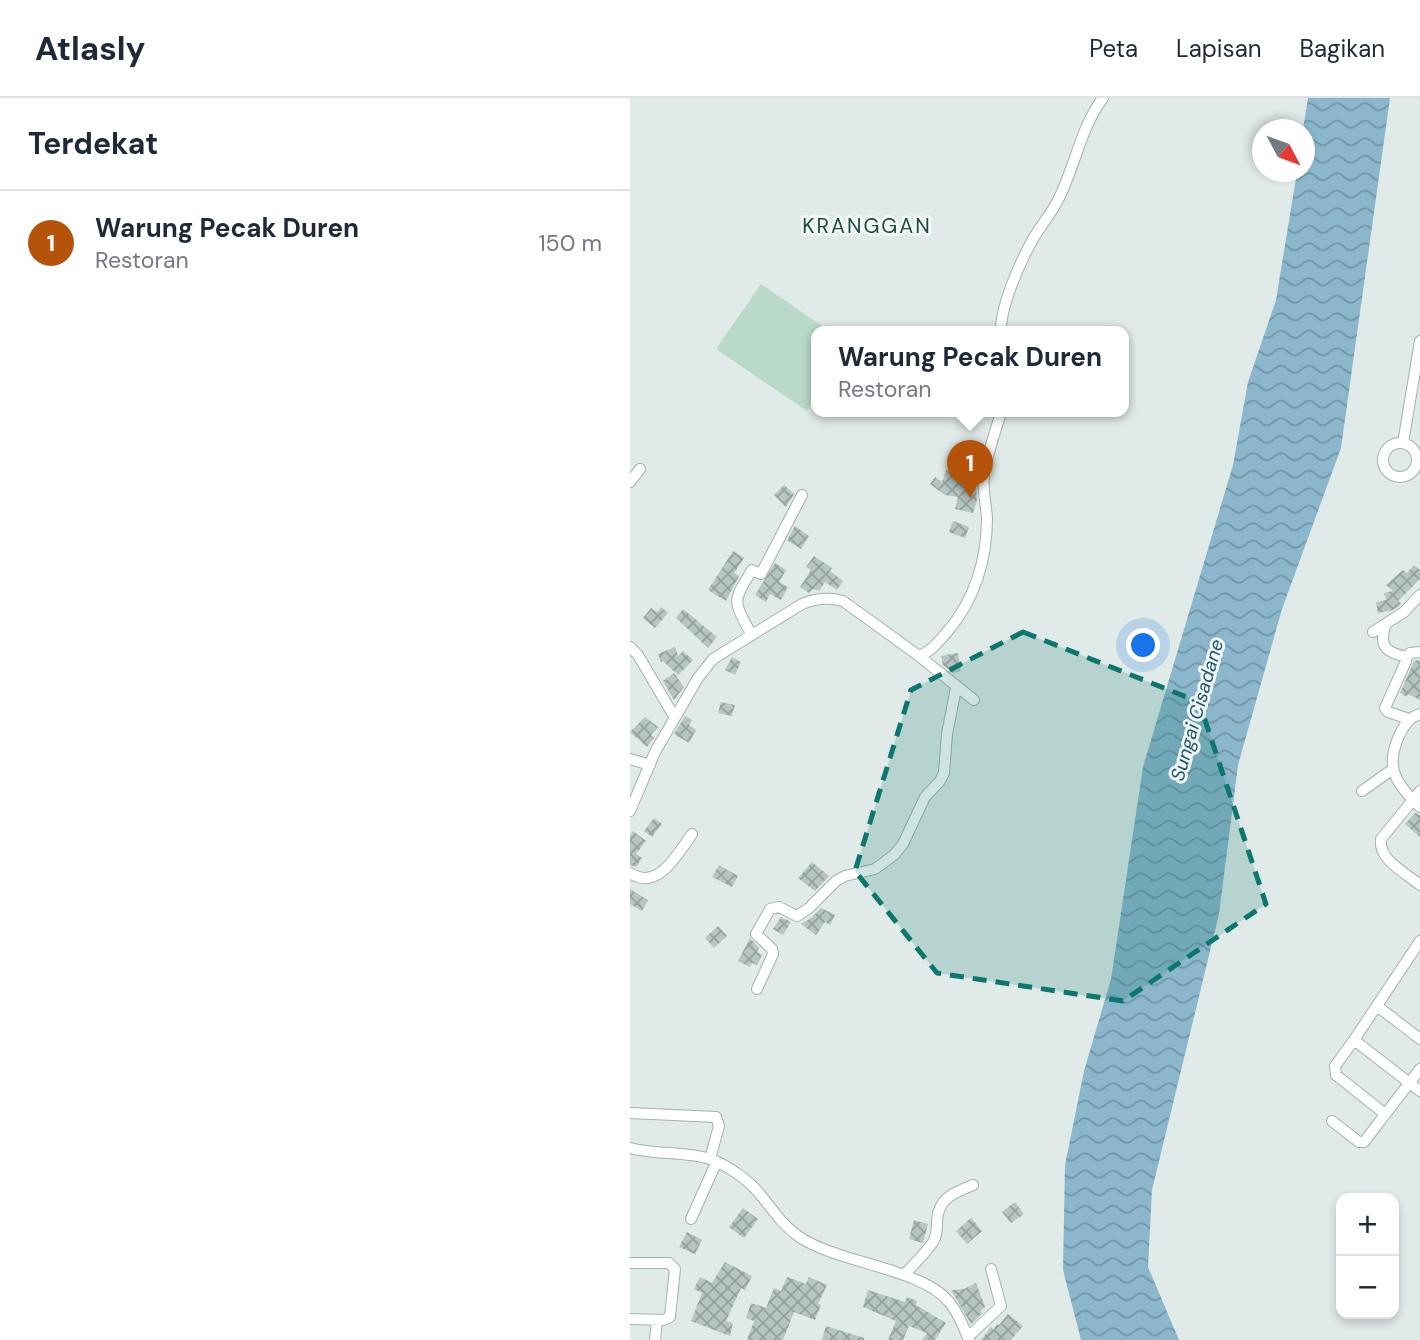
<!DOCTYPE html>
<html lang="id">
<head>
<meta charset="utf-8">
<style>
  body { margin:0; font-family:"DM Sans",sans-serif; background:#f6f6f7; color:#1f2937 }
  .controls { position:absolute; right:21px; bottom:21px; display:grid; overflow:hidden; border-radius:14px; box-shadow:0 4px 10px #0003 }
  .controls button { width:63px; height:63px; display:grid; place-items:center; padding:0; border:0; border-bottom:2px solid #e0e1e3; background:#fff; color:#1f2937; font:35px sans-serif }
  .compass { position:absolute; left:622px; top:21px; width:63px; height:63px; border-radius:50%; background:#fff; box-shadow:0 4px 10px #0003; rotate:131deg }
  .you { position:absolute; left:514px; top:548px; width:24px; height:24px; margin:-18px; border:5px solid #fff; border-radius:50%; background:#1a73e8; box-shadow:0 0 0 10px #1a73e833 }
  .badge { display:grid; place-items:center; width:46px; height:46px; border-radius:50%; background:#b45309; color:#fff; font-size:23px; font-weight:700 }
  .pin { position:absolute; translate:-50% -58px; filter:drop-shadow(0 2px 4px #0008) }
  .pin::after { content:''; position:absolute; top:37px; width:24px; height:21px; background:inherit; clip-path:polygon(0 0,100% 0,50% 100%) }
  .popup { position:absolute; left:181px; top:228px; width:318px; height:91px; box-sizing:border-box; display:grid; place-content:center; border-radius:14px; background:#fff; filter:drop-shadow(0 2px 5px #0005); font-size:23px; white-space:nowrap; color:#747a83 }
  .popup b { font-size:26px; color:#1f2937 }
  .popup::after { content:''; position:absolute; left:50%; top:100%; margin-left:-14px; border:14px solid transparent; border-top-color:#fff }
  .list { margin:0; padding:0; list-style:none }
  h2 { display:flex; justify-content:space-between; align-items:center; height:91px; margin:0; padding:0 28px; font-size:30px }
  h2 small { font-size:23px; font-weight:400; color:#747a83 }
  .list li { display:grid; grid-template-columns:46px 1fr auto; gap:21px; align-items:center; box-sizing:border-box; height:105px; padding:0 28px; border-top:2px solid #e0e1e3 }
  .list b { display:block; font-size:26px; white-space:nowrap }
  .list p { margin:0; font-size:23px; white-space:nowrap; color:#747a83 }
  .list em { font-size:23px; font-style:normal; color:#747a83 }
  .map { position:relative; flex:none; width:790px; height:1242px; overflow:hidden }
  header { display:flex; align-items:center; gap:42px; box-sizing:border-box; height:98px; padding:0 35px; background:#fff; border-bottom:2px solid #e0e1e3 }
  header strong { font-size:33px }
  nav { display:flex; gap:38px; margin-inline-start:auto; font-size:24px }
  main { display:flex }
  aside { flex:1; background:#fff }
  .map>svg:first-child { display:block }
  .park { fill:#badac9 }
  .water { fill:url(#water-waves) }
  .building { fill:url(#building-cross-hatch) }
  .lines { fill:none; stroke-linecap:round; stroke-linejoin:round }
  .minor-casing { stroke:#a3b1af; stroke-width:12 }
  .minor { stroke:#fff; stroke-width:10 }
  .marked { fill:#0f766e; fill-opacity:0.2; stroke:#0f766e; stroke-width:5; stroke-dasharray:14 9; stroke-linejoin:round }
  .labels { text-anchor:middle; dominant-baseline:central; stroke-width:6; stroke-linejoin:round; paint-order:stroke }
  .water-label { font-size:19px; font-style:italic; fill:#205572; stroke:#f0f7f5 }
  .quarter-label { font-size:21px; letter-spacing:2px; fill:#1f4a48; stroke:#f0f7f5 }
</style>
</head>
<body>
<header>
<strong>Atlasly</strong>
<nav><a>Peta</a><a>Lapisan</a><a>Bagikan</a></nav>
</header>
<main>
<aside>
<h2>Terdekat<small></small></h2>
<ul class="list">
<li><span class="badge">1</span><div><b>Warung Pecak Duren</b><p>Restoran</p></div><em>150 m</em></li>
</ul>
</aside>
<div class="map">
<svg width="790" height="1242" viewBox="0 0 790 1242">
  <defs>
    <pattern id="water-waves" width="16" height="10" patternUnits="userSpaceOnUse" patternTransform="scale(1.75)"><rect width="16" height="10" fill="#8bb6cc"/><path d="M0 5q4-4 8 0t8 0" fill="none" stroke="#7195a6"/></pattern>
    <pattern id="building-cross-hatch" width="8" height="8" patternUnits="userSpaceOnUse" patternTransform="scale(1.75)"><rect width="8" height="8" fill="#b6c5c1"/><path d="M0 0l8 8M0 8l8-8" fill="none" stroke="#94a19e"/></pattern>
  </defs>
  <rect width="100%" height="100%" fill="#e0eae8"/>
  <path class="park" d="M 131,186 L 201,234 L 186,234 L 186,301 L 177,313 L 86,251 Z"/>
  <path class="water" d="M 678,0 L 760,0 L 711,350 L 652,511 L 608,667 L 589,816 L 522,1092 L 518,1169 L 549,1242 L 451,1242 L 433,1172 L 435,1067 L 454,973 L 481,881 L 513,669 L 603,367 L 618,284 L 646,202 L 667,74 L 674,74 L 673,31 Z"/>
  <path class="building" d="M 342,364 L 348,366 L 344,390 L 346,390 L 347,402 L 343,415 L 325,411 L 328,399 L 315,397 L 300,386 L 305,379 L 312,384 L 316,372 L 330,377 Z
    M 154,387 L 164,396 L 156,409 L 144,397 Z
    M 323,423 L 339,429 L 335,440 L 319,434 Z
    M 165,428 L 179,438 L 171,451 L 157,442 Z
    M 103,453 L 114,460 L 104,475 L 109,478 L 96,503 L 78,492 Z
    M 184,458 L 202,470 L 200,473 L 213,483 L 207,492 L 195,484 L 189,493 L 183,491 L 179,495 L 170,489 L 181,472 L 176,469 Z
    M 145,465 L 156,472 L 149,484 L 158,489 L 151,502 L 140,496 L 136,504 L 125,497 Z
    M 784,467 L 790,472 L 790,481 L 768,503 L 771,505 L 769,508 L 763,512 L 748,515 L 746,504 L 756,502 L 754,495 L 763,493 L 756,487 L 773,472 L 777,475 Z
    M 31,509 L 38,515 L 25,530 L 13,520 L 21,510 L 27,514 Z
    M 53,511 L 87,539 L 78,550 L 46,520 Z
    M 45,549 L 48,558 L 53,553 L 63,562 L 48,577 L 33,563 L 31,564 L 28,556 Z
    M 328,555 L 331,573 L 323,575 L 313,567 L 311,558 Z
    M 102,559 L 111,564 L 105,577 L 95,572 Z
    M 788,562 L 790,564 L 790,602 L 778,596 L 777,599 L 770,595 L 784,563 Z
    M 44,575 L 54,589 L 44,602 L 33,583 Z
    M 91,604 L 105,607 L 102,618 L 88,615 Z
    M 55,618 L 62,622 L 59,627 L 66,632 L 59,645 L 44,636 Z
    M 15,619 L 28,629 L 21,637 L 24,640 L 17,649 L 0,634 Z
    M 785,715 L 790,717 L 790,739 L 775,726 Z
    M 24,720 L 32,726 L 22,739 L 14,733 Z
    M 3,733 L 16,743 L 6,756 L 12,760 L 6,769 L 0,767 L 0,738 Z
    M 182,764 L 199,778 L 185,793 L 168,780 Z
    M 89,767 L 108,778 L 102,789 L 82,779 Z
    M 0,791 L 18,802 L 12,813 L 0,806 Z
    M 191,810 L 205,817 L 200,827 L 195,824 L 186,837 L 171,826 L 181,820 Z
    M 151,819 L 161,824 L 153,837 L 143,831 Z
    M 88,828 L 97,838 L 84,850 L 75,840 Z
    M 120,840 L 129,850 L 127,854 L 132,857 L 127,867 L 122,865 L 120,869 L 108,863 Z
    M 385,1104 L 394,1116 L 381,1125 L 372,1114 Z
    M 113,1110 L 128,1121 L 114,1140 L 99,1129 Z
    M 341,1120 L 352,1133 L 337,1146 L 326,1133 Z
    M 284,1122 L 298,1126 L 293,1145 L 279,1141 Z
    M 57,1134 L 72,1142 L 65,1156 L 49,1149 Z
    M 95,1164 L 122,1178 L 115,1192 L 111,1190 L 96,1223 L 103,1225 L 100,1238 L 61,1223 L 72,1195 L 64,1191 L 70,1179 L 82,1185 Z
    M 157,1179 L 176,1186 L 179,1179 L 197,1187 L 188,1206 L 191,1207 L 185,1222 L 164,1214 L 153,1242 L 117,1242 L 124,1223 L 116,1220 L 121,1205 L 136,1210 L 144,1190 L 151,1193 Z
    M 346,1185 L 355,1209 L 351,1212 L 352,1215 L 341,1226 L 321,1192 L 334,1191 Z
    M 238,1192 L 275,1204 L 277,1199 L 287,1203 L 286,1207 L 316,1225 L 305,1242 L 292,1242 L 297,1235 L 279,1228 L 273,1242 L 258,1242 L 266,1223 L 233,1209 Z
    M 378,1216 L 393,1228 L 381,1242 L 351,1242 L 361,1229 L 363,1232 L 367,1226 L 369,1227 Z
    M 196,1228 L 234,1240 L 234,1242 L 192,1242 Z"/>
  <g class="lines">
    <g class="minor-casing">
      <path id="minor" d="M 371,234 C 370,209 390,164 403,141 C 411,127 422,115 429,100 C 445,68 451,29 473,0
        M753 362a17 17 0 1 1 34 0a17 17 0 1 1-34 0Z
        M 773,345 L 790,243
        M 0,384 L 10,371
        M 755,528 C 749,549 756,554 776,559 L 776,563 L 755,610 L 758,614 L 779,621
        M 743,534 L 774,514 L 790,497
        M 121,536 C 103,502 102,505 122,472 L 131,476 L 172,397
        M 0,549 L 8,557 L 45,620
        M 289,558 C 301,554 309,543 317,534 C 345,502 357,461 357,420 C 356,405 352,391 354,377 C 357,356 365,335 371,314
        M 776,559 L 780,555 L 790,554
        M 790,616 C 771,621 759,656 764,674 C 768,686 775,694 783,702 L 751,741 C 748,762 776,775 790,787
        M 0,661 L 20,667
        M 732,693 L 763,671
        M 790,693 L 783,702 L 790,709
        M 0,713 L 25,654 L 68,580 L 83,561 L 172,506 C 186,500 198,499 213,503 L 289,558 L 344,602
        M 0,775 C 28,794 48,755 62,736
        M 127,891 L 143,856 L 142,851 L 126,836 L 140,811 L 149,809 L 167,818 L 179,810 L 206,783 L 215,778 L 245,771 L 264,757 L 273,746 L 295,699 L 310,683 L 314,675 L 317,636 L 326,590
        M 747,908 L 790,941
        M 724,942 L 790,843
        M 0,1015 L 86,1019 L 89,1028 L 80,1061
        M 755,1016 L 706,977 L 705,968 L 724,942 L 790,993
        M 702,1023 L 729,1044 L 734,1044 L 790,971
        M 0,1050 C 26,1057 55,1053 80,1061 C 97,1067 117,1081 128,1094 C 142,1110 151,1126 168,1138 C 206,1165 292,1170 319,1204 C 328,1214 334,1230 339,1242
        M 61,1121 L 86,1065
        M 0,1165 L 39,1165 L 45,1171 L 40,1219 L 34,1222 L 0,1221
        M 274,1177 C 283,1167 295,1156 303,1144 C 307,1138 307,1130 307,1123 C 308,1100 325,1094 343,1087
        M 338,1239 L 371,1208 L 361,1171
        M 25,1242 L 27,1222"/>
    </g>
    <use href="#minor" class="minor"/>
  </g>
  <path class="marked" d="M 393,534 L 569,604 L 636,806 L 493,903 L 307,875 L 225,773 L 281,592 Z"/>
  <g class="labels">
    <g class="water-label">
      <text transform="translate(567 612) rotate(-74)">Sungai Cisadane</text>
    </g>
    <g class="quarter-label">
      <text x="237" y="128">KRANGGAN</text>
    </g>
  </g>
</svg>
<div class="controls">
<button>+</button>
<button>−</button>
</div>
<svg class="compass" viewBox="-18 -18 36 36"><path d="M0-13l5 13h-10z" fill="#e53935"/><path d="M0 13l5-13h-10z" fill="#747a83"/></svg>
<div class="you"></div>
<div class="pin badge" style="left:340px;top:400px">1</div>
<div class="popup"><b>Warung Pecak Duren</b>Restoran</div>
</div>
</main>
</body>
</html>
